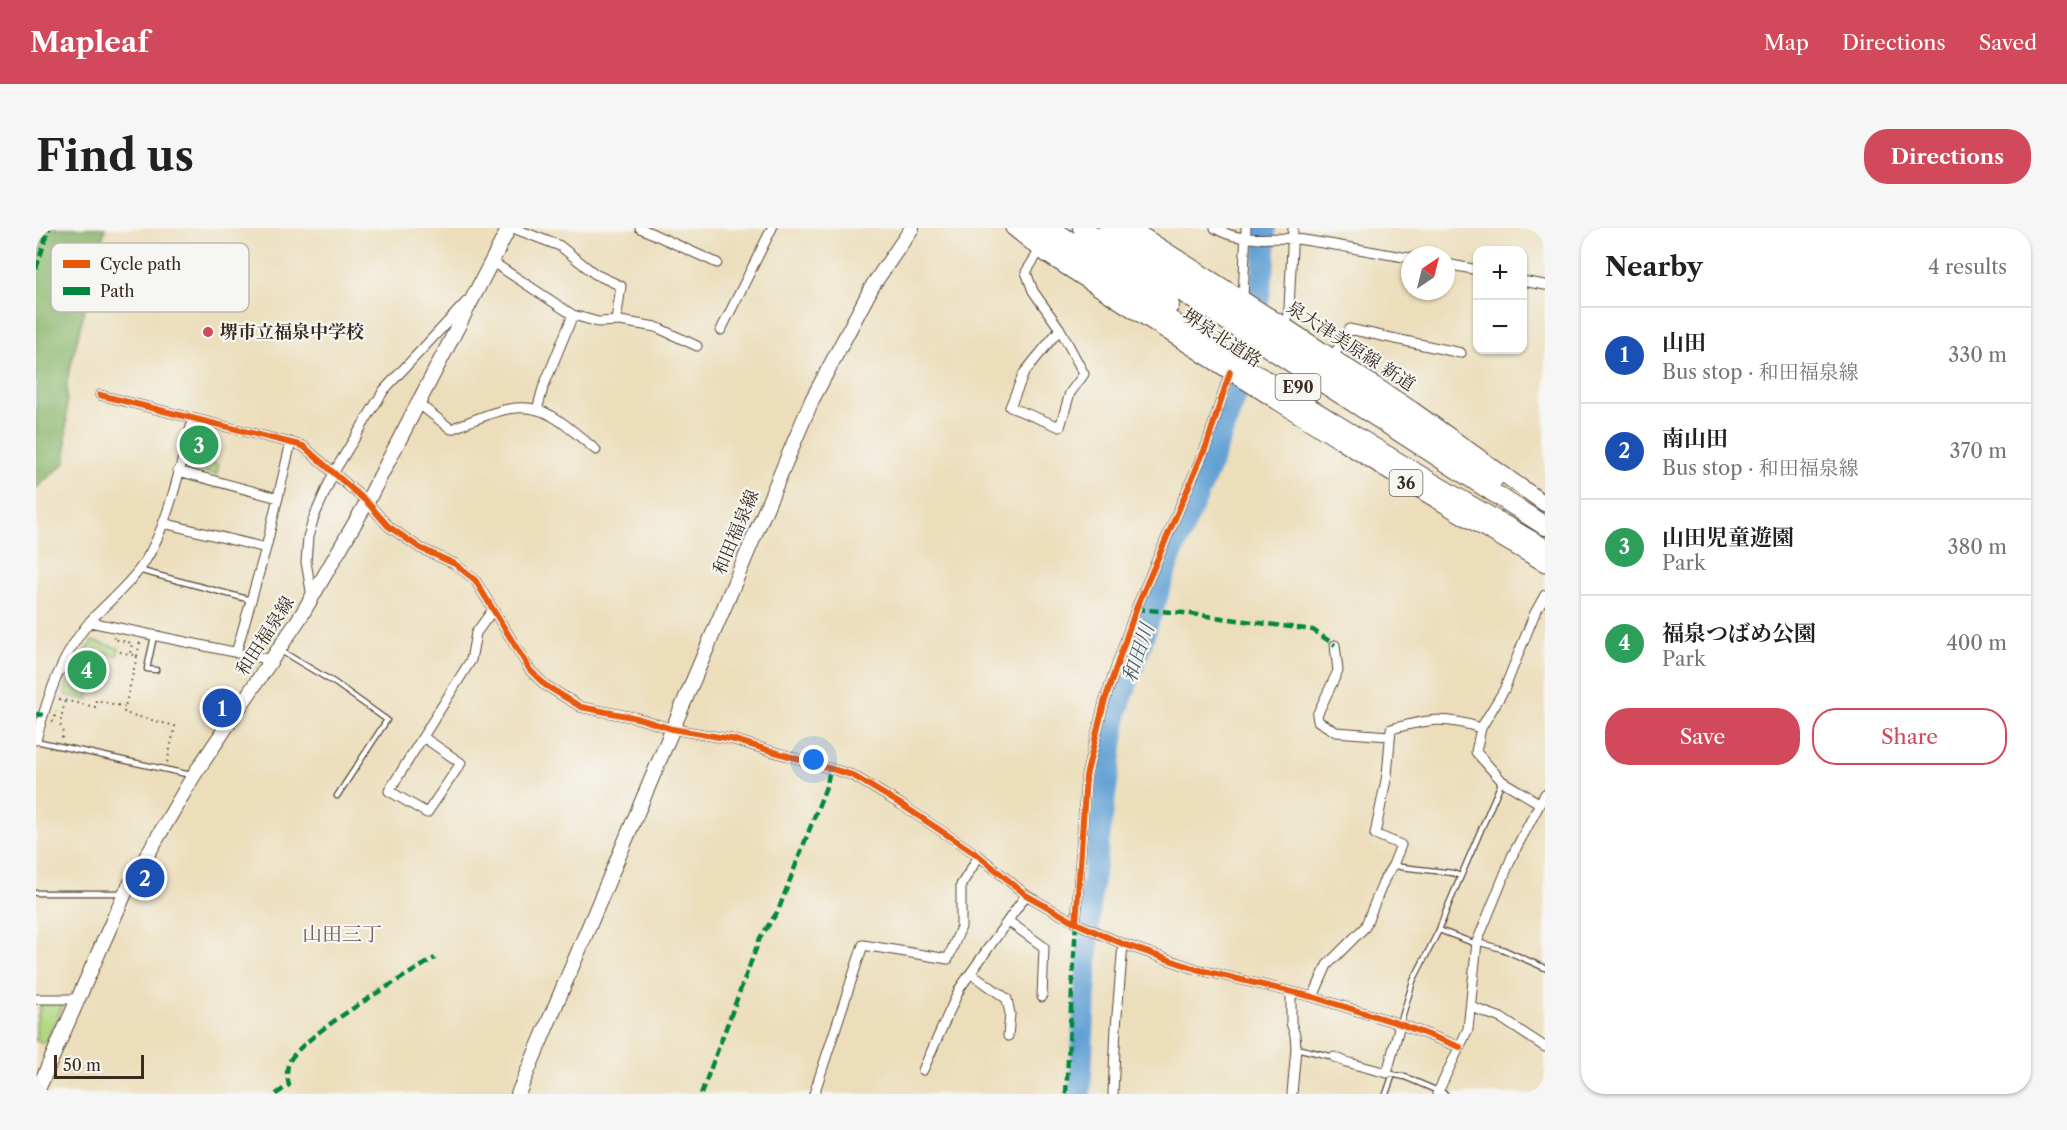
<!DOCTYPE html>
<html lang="en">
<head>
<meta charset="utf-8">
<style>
  body { margin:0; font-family:"Libre Caslon Text","Noto Serif JP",serif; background:#f6f6f6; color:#202124 }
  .controls { position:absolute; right:18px; top:18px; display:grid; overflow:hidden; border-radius:12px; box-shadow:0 2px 4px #0004 }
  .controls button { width:54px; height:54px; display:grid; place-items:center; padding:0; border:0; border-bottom:2px solid #e0e0e0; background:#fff; color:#202124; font:30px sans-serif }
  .compass { position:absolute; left:1365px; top:18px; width:54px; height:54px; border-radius:50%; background:#fff; box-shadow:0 2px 4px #0004; rotate:35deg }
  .scale { position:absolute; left:18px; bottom:15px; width:90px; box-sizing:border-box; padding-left:6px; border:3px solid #3b2a1e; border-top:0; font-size:16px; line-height:21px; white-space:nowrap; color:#3b2a1e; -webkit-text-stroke:4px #f6f6f2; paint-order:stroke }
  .you { position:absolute; left:778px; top:532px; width:21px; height:21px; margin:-15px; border:4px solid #fff; border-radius:50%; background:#1a73e8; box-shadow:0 0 0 9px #1a73e833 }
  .badge { display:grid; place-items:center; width:39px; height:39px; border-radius:50%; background:#d1495b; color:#fff; font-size:20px; font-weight:700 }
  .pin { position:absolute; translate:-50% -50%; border:3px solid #fff; box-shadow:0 2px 6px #0006 }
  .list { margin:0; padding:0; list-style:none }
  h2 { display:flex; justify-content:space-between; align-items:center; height:78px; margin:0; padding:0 24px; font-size:26px }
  h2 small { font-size:20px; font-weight:400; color:#757577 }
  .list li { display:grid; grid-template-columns:39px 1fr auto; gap:18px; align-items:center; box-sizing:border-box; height:96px; padding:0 24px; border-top:2px solid #e0e0e0 }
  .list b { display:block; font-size:22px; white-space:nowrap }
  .list p { margin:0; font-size:20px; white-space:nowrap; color:#757577 }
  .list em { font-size:20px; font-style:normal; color:#757577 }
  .actions { display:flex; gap:12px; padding:18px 24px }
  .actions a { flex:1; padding:14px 0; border:2px solid #d1495b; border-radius:24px; text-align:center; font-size:21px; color:#d1495b }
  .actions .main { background:#d1495b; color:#fff }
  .map { position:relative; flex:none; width:1509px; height:866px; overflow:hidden; border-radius:24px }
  header { display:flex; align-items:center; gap:36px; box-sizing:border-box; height:84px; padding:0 30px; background:#d1495b; color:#fff }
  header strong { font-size:28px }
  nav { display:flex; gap:33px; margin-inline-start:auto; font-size:21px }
  .intro { display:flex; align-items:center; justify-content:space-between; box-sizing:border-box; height:144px; padding:0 36px }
  h1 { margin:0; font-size:42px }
  .button { padding:15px 27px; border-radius:24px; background:#d1495b; color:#fff; font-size:21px; font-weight:700 }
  main { display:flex; gap:36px; padding:0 36px }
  aside { flex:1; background:#fff; border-radius:24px; box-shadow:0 2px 4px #0004 }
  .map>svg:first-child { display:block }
  .green { fill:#b1d781; stroke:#768050; stroke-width:1.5 }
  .forest { fill:#8cb86f; stroke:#647146; stroke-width:1.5 }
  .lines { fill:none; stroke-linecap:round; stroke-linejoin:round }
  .river { stroke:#63a1d4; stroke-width:22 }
  .lane-casing { stroke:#564536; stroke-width:7 }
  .street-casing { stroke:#564536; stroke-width:11 }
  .secondary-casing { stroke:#564536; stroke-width:16 }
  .primary-casing { stroke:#564536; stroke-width:17 }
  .highway-casing { stroke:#564536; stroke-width:20 }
  .path { stroke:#564536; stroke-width:2; stroke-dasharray:1.5 4.5; stroke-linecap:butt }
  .lane { stroke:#fff; stroke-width:4.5 }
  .street { stroke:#fff; stroke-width:9 }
  .secondary { stroke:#fff; stroke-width:14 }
  .primary { stroke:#fff; stroke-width:15 }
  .highway { stroke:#fff; stroke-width:18 }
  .quiet { stroke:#00873e; stroke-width:4.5; stroke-dasharray:9 4.5; stroke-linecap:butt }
  .cycleway-casing { stroke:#f6f6f2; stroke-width:10 }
  .cycleway { stroke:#e8590c; stroke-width:6 }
  .poi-dot { fill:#d1495b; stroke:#f6f6f2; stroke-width:2 }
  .labels { text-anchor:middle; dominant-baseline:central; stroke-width:4.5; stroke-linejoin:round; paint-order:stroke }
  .shield { fill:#f6f6f2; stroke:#73675e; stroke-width:1.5 }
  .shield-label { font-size:16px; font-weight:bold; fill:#3b2a1e }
  .poi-label { font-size:18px; font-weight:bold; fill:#3b2a1e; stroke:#f6f6f2; text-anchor:start }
  .street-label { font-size:18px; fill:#3b2a1e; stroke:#f6f6f2 }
  .water-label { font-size:20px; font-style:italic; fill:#4b5a67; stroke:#f6f6f2 }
  .neighbourhood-label { font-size:20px; fill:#73545a; stroke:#f6f6f2 }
  .key { fill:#f6f6f2; stroke:#beb9b2; stroke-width:1.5 }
  .key-label { font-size:16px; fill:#3b2a1e }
</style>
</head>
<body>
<header>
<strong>Mapleaf</strong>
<nav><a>Map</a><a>Directions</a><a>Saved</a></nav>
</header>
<div class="intro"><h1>Find us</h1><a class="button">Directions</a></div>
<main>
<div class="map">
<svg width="1509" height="866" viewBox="0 0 1509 866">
  <rect width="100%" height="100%" fill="#f6f6f2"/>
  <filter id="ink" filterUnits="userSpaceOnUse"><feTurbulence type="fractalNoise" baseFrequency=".0167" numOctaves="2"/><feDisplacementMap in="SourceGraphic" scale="12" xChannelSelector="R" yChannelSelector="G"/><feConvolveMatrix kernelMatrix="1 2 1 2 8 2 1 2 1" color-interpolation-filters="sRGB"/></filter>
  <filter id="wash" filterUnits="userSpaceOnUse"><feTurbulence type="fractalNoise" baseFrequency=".008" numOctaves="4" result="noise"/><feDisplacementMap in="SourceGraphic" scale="24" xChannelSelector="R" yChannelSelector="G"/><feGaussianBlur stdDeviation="1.35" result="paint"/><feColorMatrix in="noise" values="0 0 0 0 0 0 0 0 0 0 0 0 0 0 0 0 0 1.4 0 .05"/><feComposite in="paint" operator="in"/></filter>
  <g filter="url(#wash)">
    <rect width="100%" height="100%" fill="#ecdebb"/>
    <path class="green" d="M 163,200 L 172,202 L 164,232 L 183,237 L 180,247 L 152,239 Z
      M 56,413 L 83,420 L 81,428 L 69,425 L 59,463 L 54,462 L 52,472 L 29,467 L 30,457 Z
      M 5,775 L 28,775 L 9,815 L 0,813 L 0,795 Z"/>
    <path class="forest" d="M 0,0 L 69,0 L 31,152 L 30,234 L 0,260 Z"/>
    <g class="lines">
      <path class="river" d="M 1044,866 L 1054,673 L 1081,484 L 1135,328 L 1174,238 L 1200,166 L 1218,102 L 1229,29 L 1229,0"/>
    </g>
  </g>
  <g filter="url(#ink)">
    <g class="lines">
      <g class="lane-casing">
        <path id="lane" d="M 102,342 L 215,372
          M 118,408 L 111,441 L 120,442
          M 245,423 L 299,455 L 351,492 L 301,568
          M 0,513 L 155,547
          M 1357,637 L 1365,639 L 1417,645 L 1424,648
          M 0,665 L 87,665
          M 1403,702 L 1440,716
          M 1441,714 L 1466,721 L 1509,740
          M 1364,796 L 1377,753 L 1403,702 L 1412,678 L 1466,553
          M 1260,820 L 1298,829
          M 1351,845 L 1369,849 L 1409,866
          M 1350,866 L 1357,846"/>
      </g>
      <g class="street-casing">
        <path id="street" d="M 477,0 L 524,18 L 559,46 L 585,58 L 580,93
          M 604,0 L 681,35
          M 1179,0 C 1204,16 1231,8 1260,11 C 1298,16 1336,24 1374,30
          M 1004,22 L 990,44 L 997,63 L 1024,101 L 1048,146 L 1034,165 L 1024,199 L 974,179 L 988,145 L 1024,101
          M 455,33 L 537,87 L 562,94 L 584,93 L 620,99 L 661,118
          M 1410,36 L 1442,42
          M 1486,53 L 1509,57
          M 1207,71 L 1210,0
          M 1250,98 L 1253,80 L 1257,0
          M 685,102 L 736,0
          M 1297,129 L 1313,101 L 1425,125
          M 64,167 L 267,218 L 331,274 L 352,298 L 384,320 L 419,336 L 439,352 L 494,442 L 509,457 L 545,479 L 601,490 L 636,501 L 695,511 L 816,547 L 866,577 L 943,628 L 990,667 L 1040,695 L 1087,716 L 1160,741 L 1277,769 L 1364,796 L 1424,819
          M 383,176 L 415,201 C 447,189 483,168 516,188 C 532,197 546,211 560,222
          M 501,182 L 507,160 L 537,87
          M 142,243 L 242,270
          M 127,295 L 230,320
          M 276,369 L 270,334 L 272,309 L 278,289 L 298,244 L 348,162 L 431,73
          M 54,394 L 236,432
          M 1299,417 L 1302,443 L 1281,487 L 1282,493 L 1300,504 L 1353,508
          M 200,425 L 230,320 L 255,214
          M 387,509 L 425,535 L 391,585 L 353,563 L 435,432 L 440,405 L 456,383
          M 0,512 C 12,468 25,427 55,392 C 72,374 95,355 108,335 C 134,294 144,237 157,191
          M 1503,575 L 1466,553 L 1440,524 L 1445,500 L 1468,462 L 1498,387 L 1509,367
          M 972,693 L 1008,719 L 1006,769
          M 1040,695 L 1050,548 L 1068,475 L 1100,381 L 1171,216 L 1194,144
          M 935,745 L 971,771 L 974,786 L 972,808
          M 1255,765 L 1255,795 L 1259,807 L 1260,820 L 1256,866
          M 1277,769 L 1291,737 L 1329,699 L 1349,650 L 1357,637 L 1365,617 L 1339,606 L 1351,547 L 1355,501 C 1393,491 1408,488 1445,500
          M 0,771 L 42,771
          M 1435,779 L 1465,790 L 1509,819
          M 1298,829 L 1310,834 L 1351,845 L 1364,796
          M 887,842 L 924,760 L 990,667
          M 778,866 L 827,717 L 912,731 L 925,699 L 925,657 L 943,628
          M 1077,866 L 1080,799 L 1087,716
          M 1401,866 L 1432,801 L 1441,714 L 1477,626 L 1509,566"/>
      </g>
      <g class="secondary-casing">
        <path id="secondary" d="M 0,866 L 89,665 L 158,547 L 265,388 L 331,274 L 473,0
          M 482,866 L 776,172 L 837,57 L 876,0"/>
      </g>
      <g class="primary-casing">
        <path id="primary" d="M 977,0 L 1011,27 C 1176,132 1339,239 1509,336
          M 1095,0 L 1246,96 L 1376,181 L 1509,276"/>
      </g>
      <g class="highway-casing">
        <path id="highway" d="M 994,0 L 1016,17 C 1179,120 1341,225 1509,320
          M 1014,0 L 1134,77
          M 1046,0 L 1509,298
          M 1072,0 L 1275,130 L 1458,251"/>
      </g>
      <path class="path" d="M 78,409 L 77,411 L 96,415 L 94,426
        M 84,424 L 101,428 L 89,479
        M 101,428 L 104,414
        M 23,471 L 59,479 L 60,472 L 89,479 L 88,485 L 139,498 L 131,535
        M 16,493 L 18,493 L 20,483
        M 26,510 L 27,505 L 24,496 L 29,472"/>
      <use href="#lane" class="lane"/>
      <use href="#street" class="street"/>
      <use href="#secondary" class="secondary"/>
      <use href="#primary" class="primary"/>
      <use href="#highway" class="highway"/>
      <path class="quiet" d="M 0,41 L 13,0
        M 1100,381 L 1148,385 L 1277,402 L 1299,417
        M 0,486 L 7,487
        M 240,866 L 253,857 C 251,849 250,842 253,834 C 267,806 368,749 399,730
        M 665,866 L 724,710 L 742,683 L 791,556 L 794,541
        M 1030,866 L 1040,695"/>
      <g class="cycleway-casing">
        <path id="cycleway" d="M 64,167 L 267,218 L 331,274 L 352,298 L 384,320 L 419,336 L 439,352 L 494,442 L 509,457 L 545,479 L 601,490 L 636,501 L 695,511 L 816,547 L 866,577 L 943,628 L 990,667 L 1040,695 L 1087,716 L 1160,741 L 1277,769 L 1364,796 L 1424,819
          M 1040,695 L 1050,548 L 1068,475 L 1100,381 L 1171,216 L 1194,144"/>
      </g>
      <use href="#cycleway" class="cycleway"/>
    </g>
  </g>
  <circle class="poi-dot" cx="172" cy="104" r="6"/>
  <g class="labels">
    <g class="shield">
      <rect x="1239.5" y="146" width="45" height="26" rx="4.5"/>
      <rect x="1353.5" y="242" width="33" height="26" rx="4.5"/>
    </g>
    <g class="shield-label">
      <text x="1262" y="159">E90</text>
      <text x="1370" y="255">36</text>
    </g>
    <g class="poi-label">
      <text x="184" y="104">堺市立福泉中学校</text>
    </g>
    <g class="street-label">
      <text transform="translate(1186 110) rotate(33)">堺泉北道路</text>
      <text transform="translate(1315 118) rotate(33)">泉大津美原線 新道</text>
      <text transform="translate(700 304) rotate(-67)">和田福泉線</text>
      <text transform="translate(229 408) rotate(-57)">和田福泉線</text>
    </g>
    <g class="water-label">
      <text transform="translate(1102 425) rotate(-71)">和田川</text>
    </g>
    <g class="neighbourhood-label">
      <text x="306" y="706">山田三丁</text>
    </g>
  </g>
  <rect x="15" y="15" width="198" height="69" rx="9" class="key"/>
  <rect x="27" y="32" width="27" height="8" fill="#e8590c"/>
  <rect x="27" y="59" width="27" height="8" fill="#00873e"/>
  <g class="key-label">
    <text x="64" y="42">Cycle path</text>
    <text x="64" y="69">Path</text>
  </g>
</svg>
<div class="controls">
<button>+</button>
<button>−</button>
</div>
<svg class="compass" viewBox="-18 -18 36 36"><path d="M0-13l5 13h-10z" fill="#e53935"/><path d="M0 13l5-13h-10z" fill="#757577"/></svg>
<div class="scale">50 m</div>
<div class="you"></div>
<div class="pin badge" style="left:186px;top:480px;background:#1a4fb4">1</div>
<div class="pin badge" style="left:109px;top:650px;background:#1a4fb4">2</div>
<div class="pin badge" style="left:163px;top:217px;background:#2e9e5b">3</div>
<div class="pin badge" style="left:51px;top:442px;background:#2e9e5b">4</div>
</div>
<aside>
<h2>Nearby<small>4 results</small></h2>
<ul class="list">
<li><span class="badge" style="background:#1a4fb4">1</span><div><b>山田</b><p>Bus stop · 和田福泉線</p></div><em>330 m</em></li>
<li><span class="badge" style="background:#1a4fb4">2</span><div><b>南山田</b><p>Bus stop · 和田福泉線</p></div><em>370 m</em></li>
<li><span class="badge" style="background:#2e9e5b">3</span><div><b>山田児童遊園</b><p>Park</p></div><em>380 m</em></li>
<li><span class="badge" style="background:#2e9e5b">4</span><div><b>福泉つばめ公園</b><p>Park</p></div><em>400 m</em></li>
</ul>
<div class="actions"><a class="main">Save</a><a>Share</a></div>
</aside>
</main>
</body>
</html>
